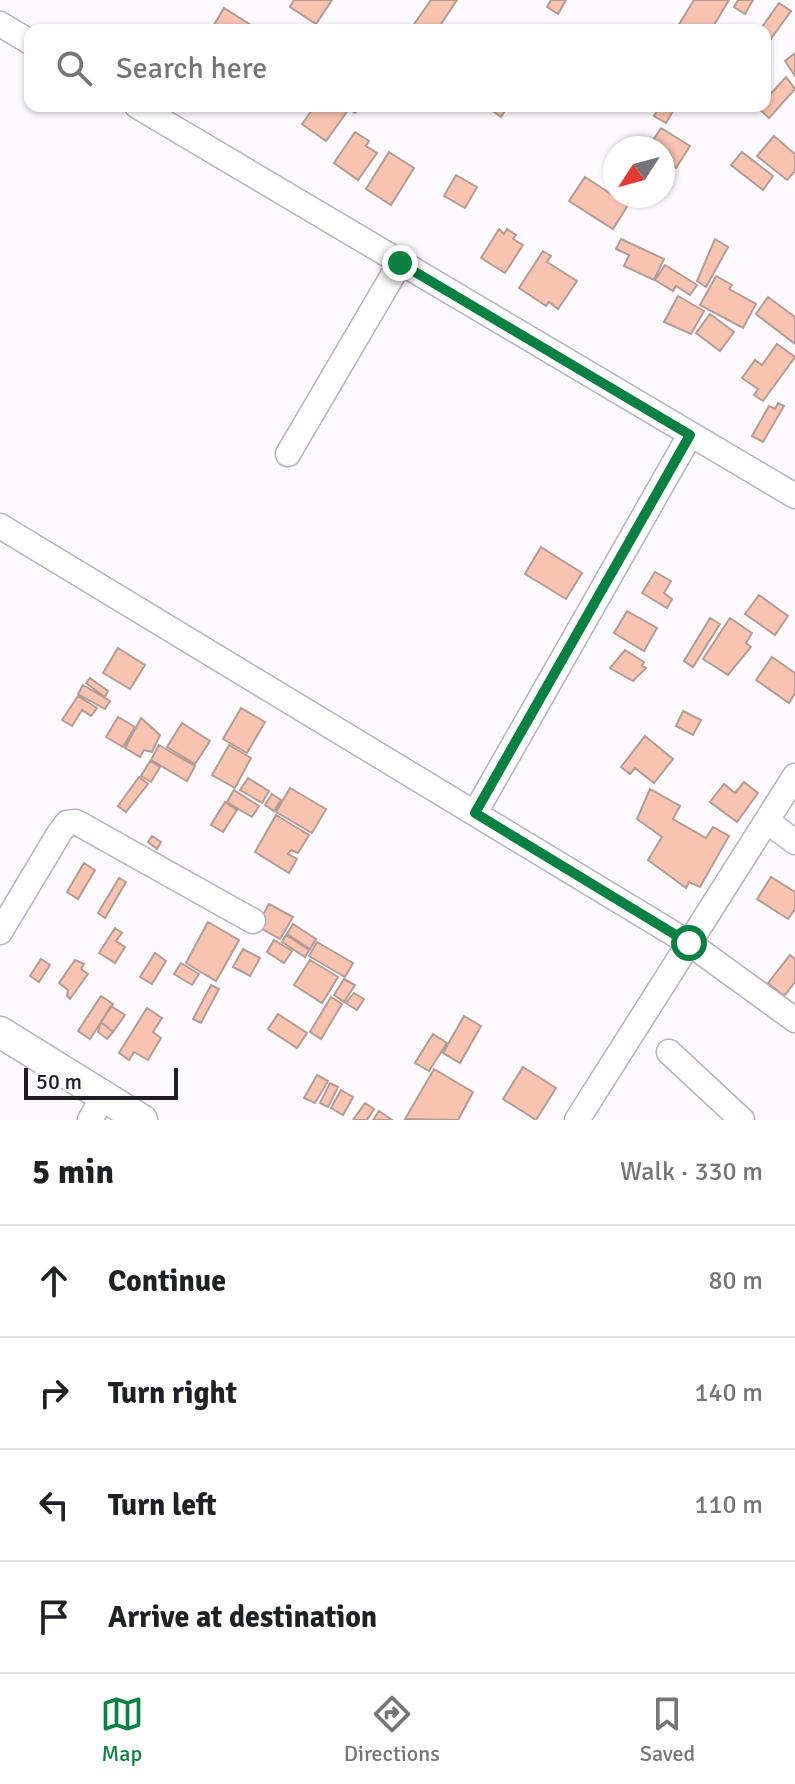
<!DOCTYPE html>
<html lang="en">
<head>
<meta charset="utf-8">
<style>
  body { margin:0; font-family:Signika,sans-serif; background:#f2f2f2; color:#202124 }
  .compass { position:absolute; left:603px; top:136px; width:72px; height:72px; border-radius:50%; background:#fff; box-shadow:0 2px 6px #0004; rotate:234deg }
  .scale { position:absolute; left:24px; bottom:20px; width:154px; box-sizing:border-box; padding-left:8px; border:4px solid #211d25; border-top:0; font-size:22px; line-height:28px; white-space:nowrap; color:#211d25; -webkit-text-stroke:6px #fcfafe; paint-order:stroke }
  .stop { position:absolute; width:24px; height:24px; margin:-18px; border:6px solid #0b8043; border-radius:50%; background:#fff }
  .stop.end { background:#0b8043; border-color:#fff; box-shadow:0 2px 8px #0008 }
  .list { margin:0; padding:0; list-style:none }
  h2 { display:flex; justify-content:space-between; align-items:center; height:104px; margin:0; padding:0 32px; font-size:34px }
  h2 small { font-size:26px; font-weight:400; color:#757577 }
  .list li { display:grid; grid-template-columns:52px 1fr auto; gap:24px; align-items:center; box-sizing:border-box; height:112px; padding:0 32px; border-top:2px solid #e0e0e0 }
  .list b { display:block; font-size:30px; white-space:nowrap }
  .list em { font-size:26px; font-style:normal; color:#757577 }
  .icon { flex:none; width:44px; height:44px; fill:none; stroke:currentColor; stroke-width:2; stroke-linecap:round; stroke-linejoin:round }
  .map { position:relative; flex:none; width:795px; height:1120px; overflow:hidden }
  .search { position:absolute; background:#fff; box-shadow:0 2px 6px #0004; left:24px; right:24px; top:24px; height:88px; display:flex; align-items:center; gap:20px; box-sizing:border-box; padding:0 28px; border-radius:16px; color:#757577; font-size:30px }
  .sheet { height:552px; background:#fff }
  nav { display:flex; justify-content:space-around; align-items:center; box-sizing:border-box; height:112px; border-top:2px solid #e0e0e0; background:#fff; font-size:22px; color:#757577 }
  nav a { display:grid; justify-items:center; gap:4px }
  nav .on { color:#0b8043 }
  .map>svg:first-child { display:block }
  .building { fill:#f8c3b1; stroke:#b39c94; stroke-width:2 }
  .lines { fill:none; stroke-linecap:round; stroke-linejoin:round }
  .minor-casing { stroke:#b8afc3; stroke-width:27 }
  .tertiary-casing { stroke:#b8afc3; stroke-width:33 }
  .minor { stroke:#fff; stroke-width:24 }
  .tertiary { stroke:#fff; stroke-width:30 }
  .route { stroke:#0b8043; stroke-width:10 }
</style>
</head>
<body>
<div class="map">
<svg width="795" height="1120" viewBox="0 0 795 1120">
  <rect width="100%" height="100%" fill="#fcfafe"/>
  <path class="building" d="M 294,0 L 332,0 L 316,24 L 290,7 Z
    M 431,0 L 457,0 L 437,30 L 416,30 L 412,27 Z
    M 551,0 L 566,0 L 558,14 L 547,7 Z
    M 694,0 L 729,0 L 711,30 L 684,30 L 678,26 Z
    M 738,0 L 753,0 L 745,14 L 734,7 Z
    M 779,3 L 791,11 L 765,47 L 765,30 L 760,30 Z
    M 224,8 L 259,30 L 211,30 Z
    M 795,53 L 795,76 L 785,61 Z
    M 786,77 L 795,89 L 769,118 L 758,108 L 765,106 L 765,100 Z
    M 315,106 L 360,106 L 355,113 L 349,109 L 326,141 L 302,124 Z
    M 486,106 L 508,106 L 501,117 Z
    M 660,106 L 676,106 L 666,123 L 654,116 Z
    M 661,128 L 690,146 L 676,168 L 663,160 L 663,148 L 648,148 Z
    M 355,132 L 369,141 L 366,146 L 377,153 L 358,180 L 334,163 Z
    M 774,136 L 795,154 L 795,171 L 787,180 L 757,156 Z
    M 389,152 L 414,168 L 391,205 L 366,189 Z
    M 742,152 L 773,176 L 763,190 L 731,165 Z
    M 456,175 L 477,187 L 465,208 L 444,196 Z
    M 585,177 L 628,205 L 613,229 L 569,201 Z
    M 499,229 L 504,234 L 507,229 L 516,235 L 513,239 L 523,245 L 505,273 L 481,258 Z
    M 621,239 L 664,259 L 654,280 L 624,266 L 629,255 L 616,249 Z
    M 715,239 L 728,247 L 706,287 L 697,281 Z
    M 543,251 L 551,256 L 547,262 L 577,281 L 558,309 L 549,302 L 546,306 L 519,288 Z
    M 665,265 L 697,285 L 690,295 L 676,286 L 673,291 L 655,280 Z
    M 716,276 L 732,285 L 729,289 L 756,304 L 743,328 L 700,305 Z
    M 678,296 L 704,311 L 691,334 L 664,322 Z
    M 768,297 L 795,317 L 795,344 L 756,314 Z
    M 710,314 L 734,332 L 720,351 L 696,333 Z
    M 777,344 L 795,357 L 763,401 L 754,395 L 758,389 L 742,378 L 755,360 L 762,365 Z
    M 778,403 L 784,406 L 763,442 L 752,436 L 769,406 L 775,409 Z
    M 541,547 L 582,573 L 566,599 L 525,574 Z
    M 655,572 L 671,581 L 664,593 L 672,599 L 667,608 L 642,593 Z
    M 759,595 L 788,616 L 775,635 L 745,614 Z
    M 627,611 L 657,628 L 644,651 L 614,633 Z
    M 710,618 L 720,624 L 693,667 L 684,661 Z
    M 730,618 L 752,633 L 746,643 L 751,647 L 728,675 L 703,659 Z
    M 118,648 L 145,665 L 130,689 L 103,673 Z
    M 625,650 L 644,662 L 642,666 L 646,668 L 633,681 L 610,668 Z
    M 772,657 L 795,673 L 795,693 L 789,703 L 756,680 Z
    M 90,678 L 108,691 L 105,697 L 86,683 Z
    M 83,685 L 110,701 L 105,709 L 78,694 Z
    M 78,696 L 97,708 L 91,716 L 82,710 L 72,726 L 62,720 Z
    M 241,708 L 265,722 L 247,753 L 223,739 Z
    M 683,711 L 701,720 L 693,735 L 676,726 Z
    M 118,717 L 135,727 L 123,747 L 106,737 Z
    M 141,718 L 160,735 L 152,752 L 144,750 L 140,757 L 125,748 Z
    M 182,723 L 210,741 L 195,764 L 167,747 Z
    M 645,736 L 673,759 L 654,783 L 635,768 L 630,774 L 621,767 Z
    M 159,745 L 195,766 L 187,781 L 151,760 Z
    M 229,745 L 251,758 L 235,788 L 212,775 Z
    M 150,761 L 160,767 L 151,782 L 141,776 Z
    M 139,777 L 148,784 L 126,812 L 118,806 Z
    M 248,778 L 269,791 L 262,803 L 240,790 Z
    M 744,782 L 758,793 L 737,822 L 710,802 L 724,784 L 735,793 Z
    M 290,788 L 326,809 L 312,833 L 276,812 Z
    M 650,789 L 680,806 L 673,819 L 706,838 L 713,827 L 729,836 L 700,887 L 689,882 L 686,888 L 648,860 L 662,837 L 637,819 Z
    M 234,790 L 259,806 L 252,817 L 227,802 Z
    M 272,794 L 281,800 L 274,811 L 265,805 Z
    M 225,802 L 237,810 L 223,832 L 211,825 Z
    M 276,815 L 309,835 L 298,853 L 291,850 L 288,854 L 297,859 L 289,873 L 255,852 Z
    M 152,836 L 161,842 L 157,849 L 148,842 Z
    M 84,863 L 95,870 L 78,899 L 67,892 Z
    M 771,877 L 795,892 L 795,909 L 788,919 L 757,899 Z
    M 119,878 L 126,882 L 105,918 L 98,913 Z
    M 269,904 L 293,917 L 280,939 L 257,926 Z
    M 208,922 L 239,940 L 216,981 L 186,963 Z
    M 293,924 L 316,939 L 310,949 L 287,934 Z
    M 115,928 L 122,933 L 116,941 L 125,947 L 115,963 L 99,953 Z
    M 286,935 L 309,950 L 305,957 L 282,942 Z
    M 274,940 L 292,951 L 284,963 L 267,952 Z
    M 317,942 L 353,963 L 345,977 L 309,956 Z
    M 243,949 L 260,958 L 250,976 L 233,967 Z
    M 155,953 L 166,961 L 152,984 L 140,977 Z
    M 790,955 L 795,959 L 795,982 L 784,996 L 768,983 Z
    M 41,959 L 50,965 L 39,982 L 30,976 Z
    M 75,960 L 84,964 L 81,969 L 88,974 L 70,999 L 67,996 L 68,990 L 59,983 Z
    M 310,960 L 338,977 L 322,1003 L 294,985 Z
    M 181,963 L 199,974 L 192,985 L 174,974 Z
    M 344,979 L 355,985 L 344,1002 L 334,995 Z
    M 211,985 L 219,989 L 201,1023 L 193,1019 Z
    M 354,993 L 364,999 L 357,1010 L 346,1003 Z
    M 101,996 L 113,1004 L 90,1039 L 78,1031 Z
    M 331,997 L 342,1004 L 321,1039 L 310,1032 Z
    M 111,1006 L 125,1015 L 113,1032 L 101,1022 Z
    M 147,1008 L 162,1018 L 153,1032 L 161,1038 L 148,1060 L 134,1052 L 129,1060 L 119,1053 Z
    M 278,1014 L 307,1033 L 297,1048 L 268,1029 Z
    M 464,1016 L 481,1026 L 460,1063 L 443,1053 Z
    M 101,1022 L 113,1032 L 107,1039 L 98,1032 Z
    M 433,1034 L 447,1043 L 429,1071 L 415,1063 Z
    M 523,1067 L 556,1088 L 536,1120 L 503,1099 Z
    M 434,1069 L 473,1092 L 458,1120 L 405,1119 Z
    M 317,1075 L 328,1081 L 315,1103 L 304,1098 Z
    M 330,1083 L 338,1087 L 328,1107 L 320,1103 Z
    M 341,1090 L 353,1097 L 343,1115 L 331,1108 Z
    M 365,1103 L 374,1109 L 367,1120 L 353,1120 Z
    M 379,1111 L 392,1120 L 373,1120 Z"/>
  <g class="lines">
    <g class="minor-casing">
      <path id="minor" d="M 0,24 L 30,42
        M 137,106 L 795,496
        M 288,454 L 400,263
        M 0,526 L 689,943 L 795,1020
        M 475,813 L 690,435
        M 768,822 L 795,842
        M 0,932 L 60,832 L 67,823 L 76,822 L 253,921
        M 669,1052 L 742,1120
        M 90,1120 L 103,1097
        M 577,1120 L 795,776"/>
    </g>
    <g class="tertiary-casing">
      <path id="tertiary" d="M 0,1032 L 142,1120"/>
    </g>
    <use href="#minor" class="minor"/>
    <use href="#tertiary" class="tertiary"/>
  </g>
  <g class="lines">
    <path class="route" d="M 400,263 L 690,435 L 475,813 L 689,943"/>
  </g>
</svg>
<svg class="compass" viewBox="-18 -18 36 36"><path d="M0-13l5 13h-10z" fill="#e53935"/><path d="M0 13l5-13h-10z" fill="#757577"/></svg>
<div class="scale">50 m</div>
<div class="stop" style="left:689px;top:943px"></div>
<div class="stop end" style="left:400px;top:263px"></div>
<div class="search"><svg class="icon" aria-label="search" viewBox="0 0 24 24"><circle cx="10" cy="10" r="6"/><path d="M15 15l6 6"/></svg>Search here</div>
</div>
<section class="sheet">
<h2>5 min<small>Walk · 330 m</small></h2>
<ul class="list">
<li><svg class="icon" aria-label="ahead" viewBox="0 0 24 24"><path d="M12 20V5M6 11l6-6 6 6"/></svg><div><b>Continue</b></div><em>80 m</em></li>
<li><svg class="icon" aria-label="right" viewBox="0 0 24 24"><path d="M7 20v-9h11M14 6l5 5-5 5"/></svg><div><b>Turn right</b></div><em>140 m</em></li>
<li><svg class="icon" aria-label="left" viewBox="0 0 24 24"><path d="M17 20v-9H6M10 6l-5 5 5 5"/></svg><div><b>Turn left</b></div><em>110 m</em></li>
<li><svg class="icon" aria-label="arrive" viewBox="0 0 24 24"><path d="M6 21V4h12l-3 4 3 4H6"/></svg><div><b>Arrive at destination</b></div></li>
</ul>
</section>
<nav>
<a class="on"><svg class="icon" aria-label="map" viewBox="0 0 24 24"><path d="M3 6l6-2 6 2 6-2v14l-6 2-6-2-6 2zM9 4v14M15 6v14"/></svg>Map</a>
<a><svg class="icon" aria-label="directions" viewBox="0 0 24 24"><path d="M12 3l9 9-9 9-9-9zM9 14v-3h6M13 9l2 2-2 2"/></svg>Directions</a>
<a><svg class="icon" aria-label="saved" viewBox="0 0 24 24"><path d="M7 4h10v16l-5-4-5 4z"/></svg>Saved</a>
</nav>
</body>
</html>
